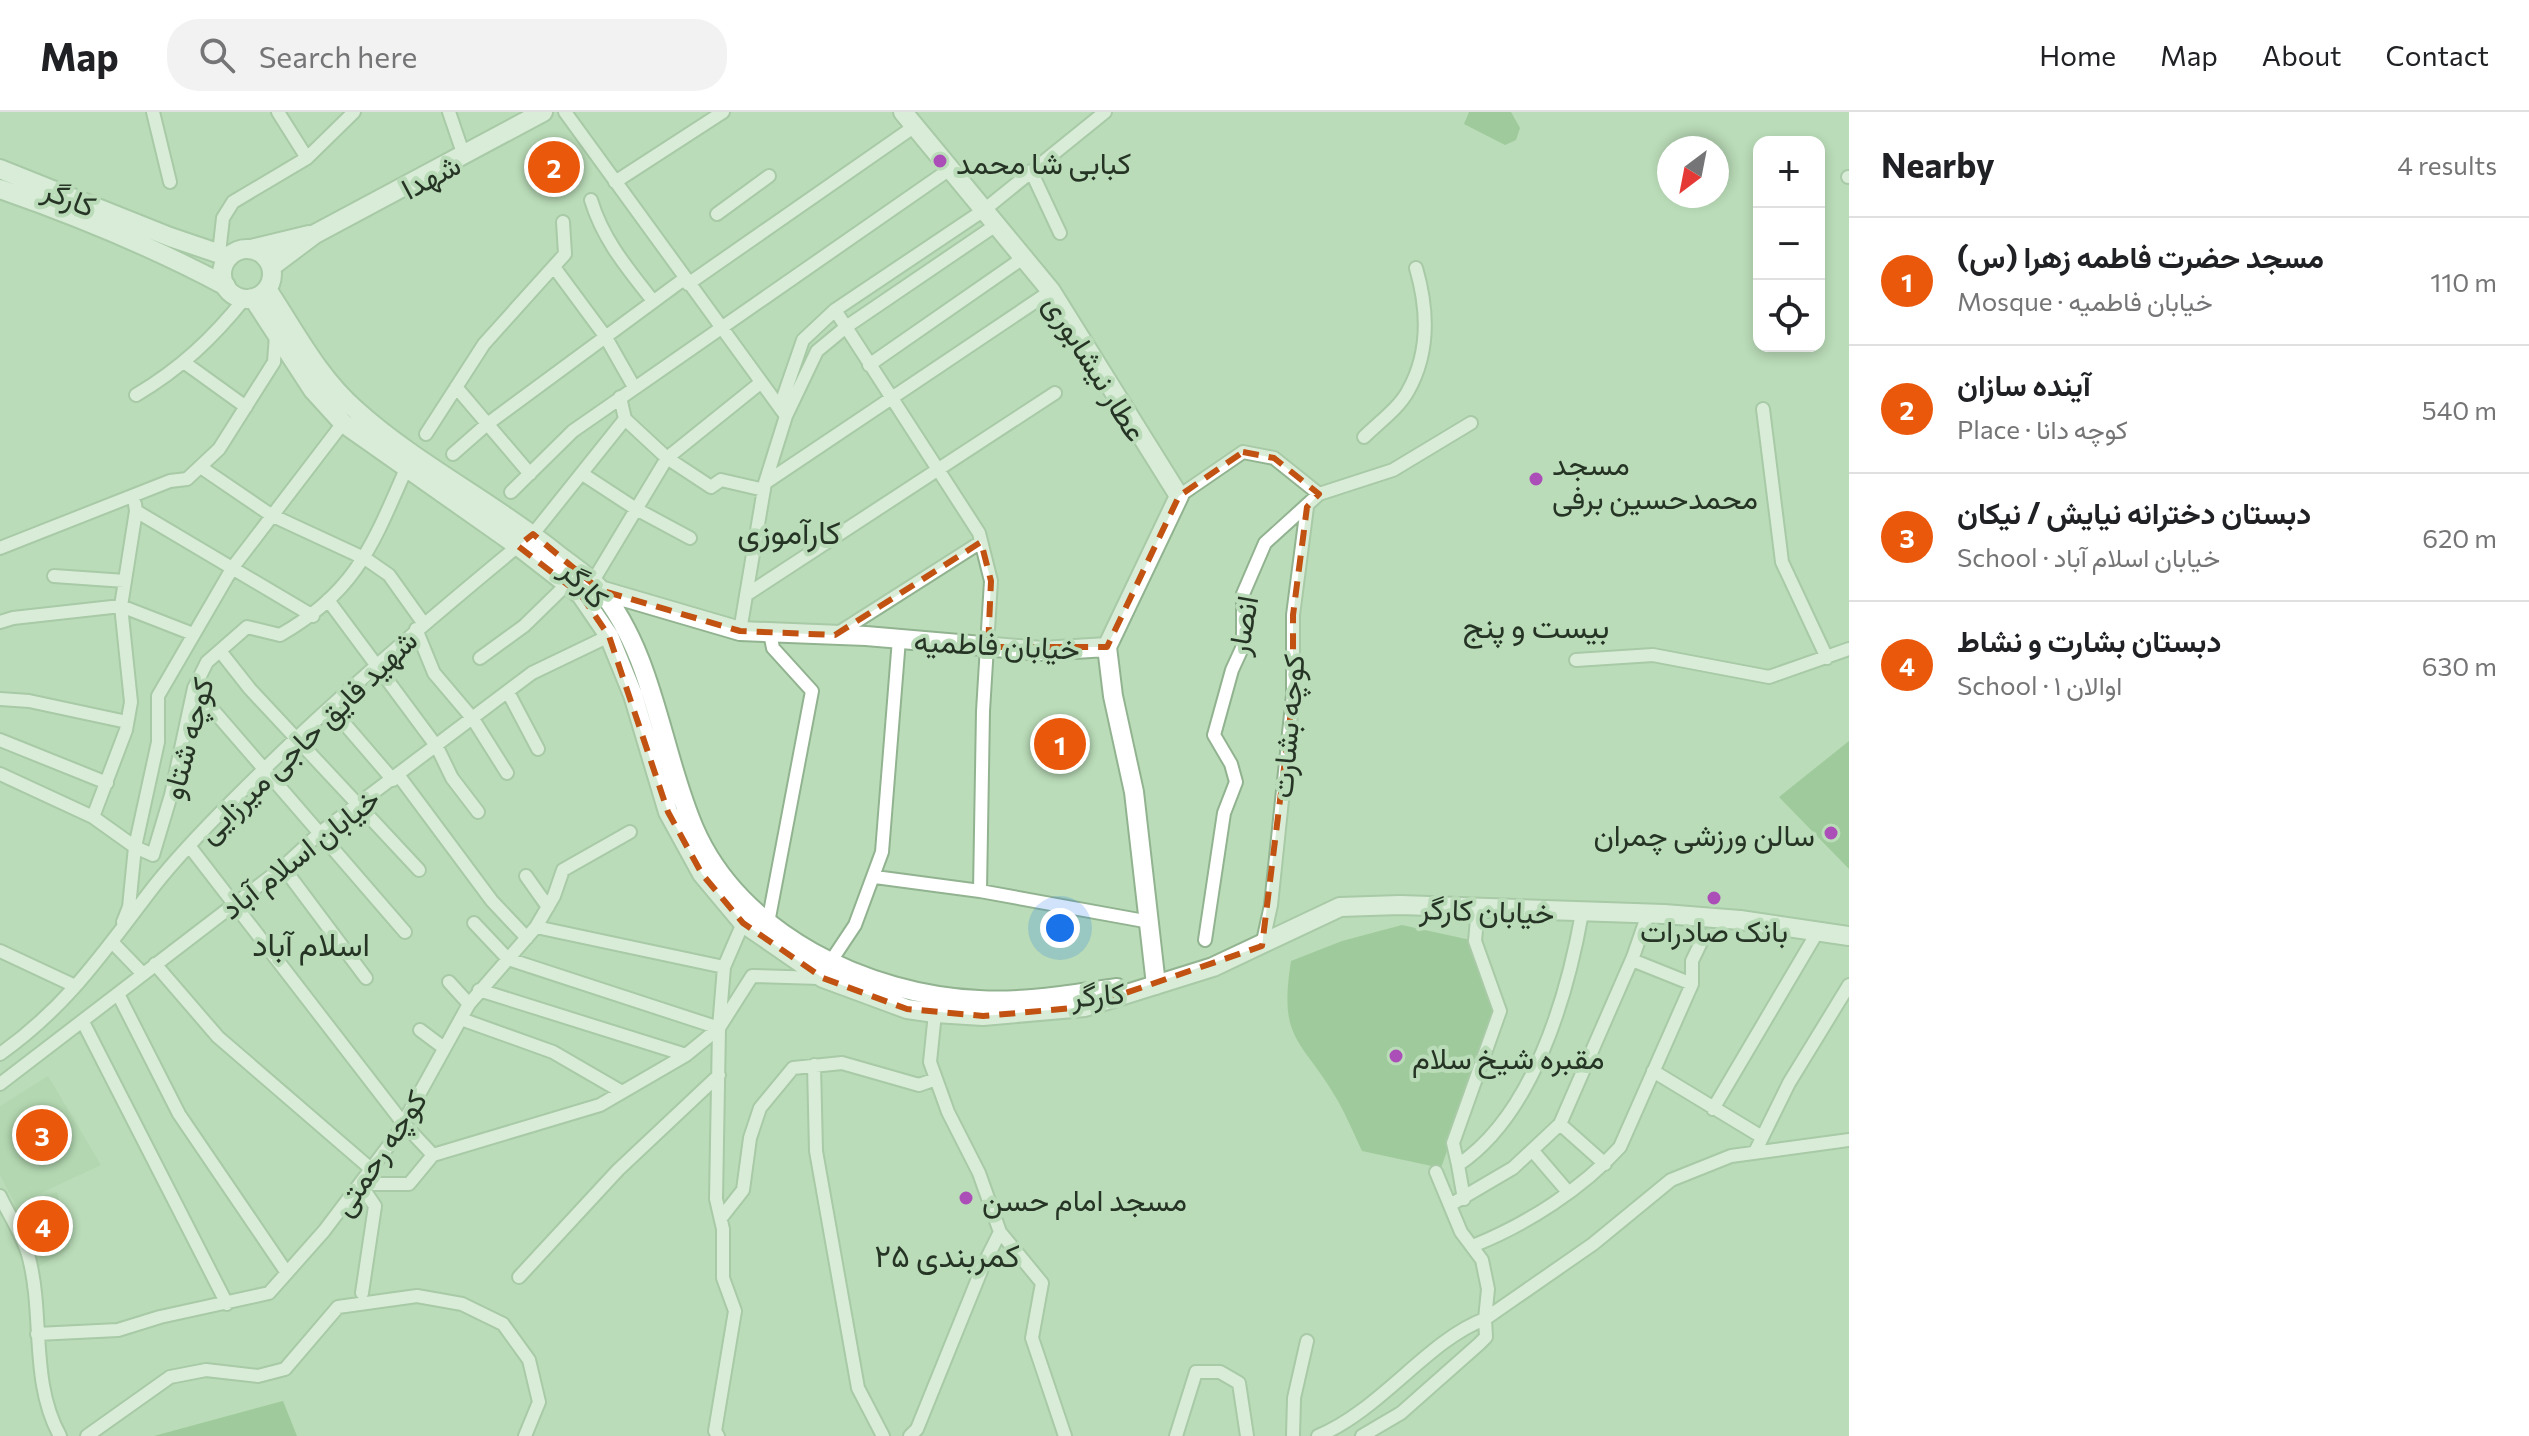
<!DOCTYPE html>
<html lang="en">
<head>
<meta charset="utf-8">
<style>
  body { margin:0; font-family:Commissioner,Vazirmatn,sans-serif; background:#f2f2f2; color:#202124 }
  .controls { position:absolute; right:24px; top:24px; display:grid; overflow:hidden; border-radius:16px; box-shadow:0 4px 12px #0003 }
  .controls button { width:72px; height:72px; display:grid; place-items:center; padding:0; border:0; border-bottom:2px solid #e0e0e0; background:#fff; color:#202124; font:40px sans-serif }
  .compass { position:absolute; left:1657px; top:24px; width:72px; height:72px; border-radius:50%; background:#fff; box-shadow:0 4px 12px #0003; rotate:212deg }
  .you { position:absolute; left:1060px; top:816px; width:28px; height:28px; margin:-20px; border:6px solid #fff; border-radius:50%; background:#1a73e8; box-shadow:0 0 0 12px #1a73e833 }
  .badge { display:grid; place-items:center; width:52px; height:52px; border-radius:50%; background:#ea580c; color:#fff; font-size:26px; font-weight:700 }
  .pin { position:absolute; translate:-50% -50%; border:4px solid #fff; box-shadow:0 2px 8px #0006 }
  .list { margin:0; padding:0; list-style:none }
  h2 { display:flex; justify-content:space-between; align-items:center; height:104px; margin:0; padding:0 32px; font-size:34px }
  h2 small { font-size:26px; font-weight:400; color:#757577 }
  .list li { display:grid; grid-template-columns:52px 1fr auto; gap:24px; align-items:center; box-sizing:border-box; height:128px; padding:0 32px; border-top:2px solid #e0e0e0 }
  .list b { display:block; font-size:30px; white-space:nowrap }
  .list p { margin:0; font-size:26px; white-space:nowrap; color:#757577 }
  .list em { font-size:26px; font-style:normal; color:#757577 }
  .icon { flex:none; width:44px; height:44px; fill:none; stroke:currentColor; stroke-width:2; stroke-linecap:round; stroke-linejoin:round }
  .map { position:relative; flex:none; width:1849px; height:1324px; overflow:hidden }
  header { display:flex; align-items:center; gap:48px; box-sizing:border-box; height:112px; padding:0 40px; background:#fff; border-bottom:2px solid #e0e0e0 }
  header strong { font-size:38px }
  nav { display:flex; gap:44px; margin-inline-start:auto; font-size:28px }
  .search { width:560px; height:72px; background:#f2f2f2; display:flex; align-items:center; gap:20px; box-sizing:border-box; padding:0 28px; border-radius:32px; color:#757577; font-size:30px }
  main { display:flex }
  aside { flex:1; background:#fff }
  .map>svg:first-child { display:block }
  .built { fill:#acd3a9 }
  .green { fill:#7db47a }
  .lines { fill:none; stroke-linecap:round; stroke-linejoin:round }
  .street-casing { stroke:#92b390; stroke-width:16 }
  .secondary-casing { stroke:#92b390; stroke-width:22 }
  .street { stroke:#fff; stroke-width:12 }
  .secondary { stroke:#fff; stroke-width:18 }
  .marked { fill:none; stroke:#c15211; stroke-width:6; stroke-dasharray:16 10; stroke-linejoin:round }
  .poi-dot { fill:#ac4eb8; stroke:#badcb8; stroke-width:3 }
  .labels { text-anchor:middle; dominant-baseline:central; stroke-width:8; stroke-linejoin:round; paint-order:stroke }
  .poi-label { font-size:30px; fill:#263425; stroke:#badcb8; text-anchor:start }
  .street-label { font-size:30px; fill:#263425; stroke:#badcb8 }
  .neighbourhood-label { font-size:32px; fill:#263425; stroke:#badcb8 }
</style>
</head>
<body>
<header>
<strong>Map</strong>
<div class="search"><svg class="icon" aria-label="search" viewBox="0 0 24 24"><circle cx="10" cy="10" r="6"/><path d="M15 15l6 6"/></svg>Search here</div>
<nav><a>Home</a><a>Map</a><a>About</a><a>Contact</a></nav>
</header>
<main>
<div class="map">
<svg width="1849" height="1324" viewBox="0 0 1849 1324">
  <rect width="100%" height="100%" fill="#badcb8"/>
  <path class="built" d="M 48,964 L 101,1053 L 24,1089 L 57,1080 L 70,1136 L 38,1155 L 11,1094 L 15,1092 L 0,1063 L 0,994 Z"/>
  <path class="green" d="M 1469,0 L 1511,0 L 1520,16 L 1516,28 L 1505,33 L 1464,12 Z
    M 1849,629 L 1849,757 L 1779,685 Z
    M 1402,813 L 1475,829 L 1497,896 L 1441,1056 L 1362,1039 C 1354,1022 1347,1005 1338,989 C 1302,926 1278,931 1291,849 L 1342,829 Z
    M 283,1289 L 297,1324 L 154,1324 Z"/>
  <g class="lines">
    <g class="street-casing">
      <path id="street" d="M 153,0 L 170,70
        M 278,0 L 307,46
        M 449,0 L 464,44
        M 565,0 L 786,304
        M 1031,59 L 1060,121
        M 1848,65 L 1849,65
        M 615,70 L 723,0
        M 591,88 C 603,128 628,157 653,189
        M 717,102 L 769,64
        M 219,141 L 223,106 L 233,90 L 307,46 L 354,0
        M 554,155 L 605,224 L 634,275
        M 688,172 L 915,14
        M 835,198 L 979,421 L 991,469 L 983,599 L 980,779
        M 185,251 L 246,295
        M 869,253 L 1023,146
        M 456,275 L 530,362
        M 136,283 C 180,257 213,226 245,186
        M 1763,297 L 1782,450 L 1827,546
        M 786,304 L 784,283 L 803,228 L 835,198 L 984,98 L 1105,0
        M 625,307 L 667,346 L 711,375 L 721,368 L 764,378
        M 426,322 L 484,232 L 565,142 L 563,110
        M 1364,325 C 1378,311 1399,296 1408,279 C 1430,240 1428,197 1416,156
        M 453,342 L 486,313 L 684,167
        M 202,356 L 271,403 L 366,447 L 389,463 L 424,512
        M 584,363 L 636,397 L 690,426
        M 765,371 L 1051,179
        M 511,380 L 573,319 L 950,57
        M 1179,384 L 1243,340 L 1274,346 L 1319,382
        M 135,392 L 136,399 L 313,504
        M 533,422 L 625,307 L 620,285
        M 0,436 L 170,369 L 187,367 L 219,337 L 274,250 L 276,223
        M 54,464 L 125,469
        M 593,469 L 667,346 L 759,272
        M 746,483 L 1055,281
        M 328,488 L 437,635 L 452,666 L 478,700
        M 0,510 L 13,506 L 121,494 L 193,522
        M 416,517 L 434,561 L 473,607 L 507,661
        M 740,519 L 765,371 L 786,304 L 817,239 L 846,215 L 996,113
        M 835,523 L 981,430
        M 220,539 L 250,577 L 419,758
        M 480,546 L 524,514 L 567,472
        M 1576,548 L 1653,543 L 1769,565 L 1849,537
        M 194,576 L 405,820
        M 508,580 L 538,637
        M 0,587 L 29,589 L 127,610
        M 331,596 L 393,668
        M 0,628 L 107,671
        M 0,662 L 93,705 L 135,735 L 153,743 L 171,683 L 194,576 L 207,550 L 247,515 L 280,523 C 356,480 373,432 406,357
        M 399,664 L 492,789 L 527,826
        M 93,705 L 126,618 L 131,590 L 121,494 L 136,399
        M 190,735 L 403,1011 L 433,1043
        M 283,755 L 366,866
        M 526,764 L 548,795
        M 875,765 L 980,779 L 1150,810
        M 123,810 L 129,795 L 135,735 L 158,630 L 158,584 L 233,455 L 343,311
        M 474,811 L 508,847 L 719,916
        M 768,811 L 812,579 L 773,536 L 770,521
        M 536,815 L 724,855
        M 1205,828 L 1224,701 L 1236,670 L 1231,652 L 1214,623 L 1232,558 L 1243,534 L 1243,482 L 1265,431 L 1319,382 L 1393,358 L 1471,311
        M 114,832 L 143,862
        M 1262,834 L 1271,793 L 1293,583 L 1293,503 L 1307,395
        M 0,839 L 75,874
        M 1632,848 L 1692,872
        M 155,852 L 218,925 L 371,1057
        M 829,852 L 855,813 L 882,740 L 899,527
        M 449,870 L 469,892
        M 479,878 L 686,943
        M 118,882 L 179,1002 L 287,1161
        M 935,901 L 930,950 L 948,1000 L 979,1061 L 1000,1120 L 1042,1171 L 1032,1226 L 1065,1324
        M 461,907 L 553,940 L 622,980
        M 83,910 L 227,1192
        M 420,918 L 444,936
        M 0,942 C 69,893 104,839 155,773 C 178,744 206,715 233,688 C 322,598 420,515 518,434
        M 814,953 L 816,1039 L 858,1276 L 883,1324
        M 1653,959 L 1762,1025
        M 0,972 L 283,755 L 321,720 L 532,561 L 609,524
        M 1713,997 L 1818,819
        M 1560,1012 L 1605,1052
        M 1532,1038 L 1568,1080
        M 1756,1038 L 1789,971 L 1849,873
        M 1458,1053 L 1453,1031 L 1500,899 L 1475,829 L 1478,796
        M 1436,1060 L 1461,1120 L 1482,1148 L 1488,1177 L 1485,1207
        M 360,1072 L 409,1072 L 433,1043 L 600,993 L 686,943 L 719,916 L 752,864 L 820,866
        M 360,1072 L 375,1094 L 362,1181
        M 0,1084 C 9,1103 24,1125 29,1146 C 44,1204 30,1270 60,1324
        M 1464,1087 L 1458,1053 C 1533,1003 1567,885 1582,801
        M 1450,1093 L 1513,1056 L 1560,1012 L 1633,845 L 1648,802
        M 721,1106 L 743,1078 L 750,1026 L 760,996 L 793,956 L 842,951 L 919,973 L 936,967
        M 1475,1133 C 1527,1112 1582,1077 1620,1035 L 1692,872 L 1692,849 L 1704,824
        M 519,1165 L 618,1058 L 719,963
        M 1485,1207 L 1593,1132 L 1671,1068 L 1731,1044 L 1849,1028
        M 37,1222 L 118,1218 L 160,1205 L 269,1181 L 324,1119 L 396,1024 L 469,892 L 536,815 L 554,784 L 563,758 L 630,720
        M 87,1324 L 170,1265 L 206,1258 L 258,1264 L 285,1257 L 338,1195 L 417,1184 L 462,1192 L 503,1212 L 529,1248 L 539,1290 L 525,1324
        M 718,1324 L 715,1319 L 735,1199 L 723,1166 L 723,1117 L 716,1087 L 719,916 L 724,855 L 743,811
        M 910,1324 L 917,1317 L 983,1154 L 1000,1120
        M 1176,1324 L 1196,1260 L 1220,1260 L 1239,1271 L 1247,1324
        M 1293,1324 L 1294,1286 L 1307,1229
        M 1318,1324 C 1381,1298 1428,1228 1485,1207 L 1486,1225 L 1479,1232 L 1401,1301 L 1362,1324"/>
    </g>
    <g class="secondary-casing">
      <path id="secondary" d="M 903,0 L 1051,179 L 1179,384 L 1107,535
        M 0,57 L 170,125 L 229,145
        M 0,77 C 78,104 153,135 226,174
        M 251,137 L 309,123
        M222 162a25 25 0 1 1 50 0a25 25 0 1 1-50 0Z
        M 271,155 L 315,122 L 543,0
        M 267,177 C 294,218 318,265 356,298 C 417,353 493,390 557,442 C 571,453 587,463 599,476 C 655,544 660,637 694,716 C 740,823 868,883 979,888 C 1025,891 1072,882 1117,876
        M 253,186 L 313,278 L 343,311 L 518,434 L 581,483 L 609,524 L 633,583 L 668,700 L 702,762 L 743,811 L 823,866 L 907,897 L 935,901 L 983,904 L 1085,895 L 1213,855 L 1340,795 L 1400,793 L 1664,802 L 1740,808 L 1849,824
        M 600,478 L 740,519 L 866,524 L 1042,539 L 1107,535
        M 1107,535 L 1113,584 L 1134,680 L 1156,873"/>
    </g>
    <use href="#street" class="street"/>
    <use href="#secondary" class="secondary"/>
  </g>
  <path d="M0 0H1849V1324H0ZM 1243,340 L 1274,346 L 1319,382 L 1307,395 L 1293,503 L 1293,583 L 1262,834 L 1085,895 L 983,904 L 907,897 L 823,866 L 743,811 L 702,762 L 668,700 L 609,524 L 581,483 L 518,434 L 533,422 L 600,478 L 740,519 L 835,523 L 981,430 L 991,469 L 988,535 L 1107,535 L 1179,384 Z" fill="#badcb8" fill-opacity=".55" fill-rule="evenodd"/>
  <path class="marked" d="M 1243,340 L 1274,346 L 1319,382 L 1307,395 L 1293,503 L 1293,583 L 1262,834 L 1085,895 L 983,904 L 907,897 L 823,866 L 743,811 L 702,762 L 668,700 L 609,524 L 581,483 L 518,434 L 533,422 L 600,478 L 740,519 L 835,523 L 981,430 L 991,469 L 988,535 L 1107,535 L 1179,384 Z"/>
  <g class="poi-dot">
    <circle cx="940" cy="49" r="8"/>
    <circle cx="1536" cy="367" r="8"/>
    <circle cx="1831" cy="721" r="8"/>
    <circle cx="1714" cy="786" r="8"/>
    <circle cx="1396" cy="944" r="8"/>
    <circle cx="966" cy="1086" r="8"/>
  </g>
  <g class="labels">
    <g class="poi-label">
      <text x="956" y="49">کبابی شا محمد</text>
      <text x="1552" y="350">مسجد<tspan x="1552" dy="34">محمدحسین برفی</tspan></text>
      <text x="1815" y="721" text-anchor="end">سالن ورزشی چمران</text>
      <text x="1714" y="817" text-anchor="middle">بانک صادرات</text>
      <text x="1412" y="944">مقبره شیخ سلام</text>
      <text x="982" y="1086">مسجد امام حسن</text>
    </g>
    <g class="street-label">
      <text transform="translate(430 63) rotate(-28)">شهدا</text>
      <text transform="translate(70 84) rotate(22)">کارگر</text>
      <text transform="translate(1097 255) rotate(58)">عطار نیشابوری</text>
      <text transform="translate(586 471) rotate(46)">کارگر</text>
      <text transform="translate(1241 513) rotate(-80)">انصار</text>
      <text transform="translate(997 531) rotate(3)">خیابان فاطمیه</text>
      <text transform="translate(1286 614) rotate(-85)">کوچه بشارت</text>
      <text transform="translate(306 623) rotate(-44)">شهید فایق حاجی میرزایی</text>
      <text transform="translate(186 626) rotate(-75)">کوچه شتاو</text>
      <text transform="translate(299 740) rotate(-38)">خیابان اسلام آباد</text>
      <text transform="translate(1487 797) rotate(2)">خیابان کارگر</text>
      <text transform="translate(1098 881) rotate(-4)">کارگر</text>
      <text transform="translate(378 1040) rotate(-56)">کوچه رحمتی</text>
    </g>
    <g class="neighbourhood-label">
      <text x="789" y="419">کارآموزی</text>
      <text x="1536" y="513">بیست و پنج</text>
      <text x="311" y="831">اسلام آباد</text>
      <text x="947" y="1142">کمربندی ۲۵</text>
    </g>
  </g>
</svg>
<div class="controls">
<button>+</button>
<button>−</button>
<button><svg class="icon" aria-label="locate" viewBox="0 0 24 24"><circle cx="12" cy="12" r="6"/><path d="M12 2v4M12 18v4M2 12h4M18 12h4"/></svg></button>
</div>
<svg class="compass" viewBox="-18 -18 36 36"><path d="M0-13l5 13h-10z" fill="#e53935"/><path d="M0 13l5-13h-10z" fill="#757577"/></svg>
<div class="you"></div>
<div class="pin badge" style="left:1060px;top:632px">1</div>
<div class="pin badge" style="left:554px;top:55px">2</div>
<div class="pin badge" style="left:42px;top:1023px">3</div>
<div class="pin badge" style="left:43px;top:1114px">4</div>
</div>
<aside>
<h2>Nearby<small>4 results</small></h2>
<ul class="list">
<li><span class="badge">1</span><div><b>مسجد حضرت فاطمه زهرا (س)</b><p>Mosque · خیابان فاطمیه</p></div><em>110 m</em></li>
<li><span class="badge">2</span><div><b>آینده سازان</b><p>Place · کوچه دانا</p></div><em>540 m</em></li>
<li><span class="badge">3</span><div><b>دبستان دخترانه نیایش / نیکان</b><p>School · خیابان اسلام آباد</p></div><em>620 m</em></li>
<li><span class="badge">4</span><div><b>دبستان بشارت و نشاط</b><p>School · اوالان ۱</p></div><em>630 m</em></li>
</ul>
</aside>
</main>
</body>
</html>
